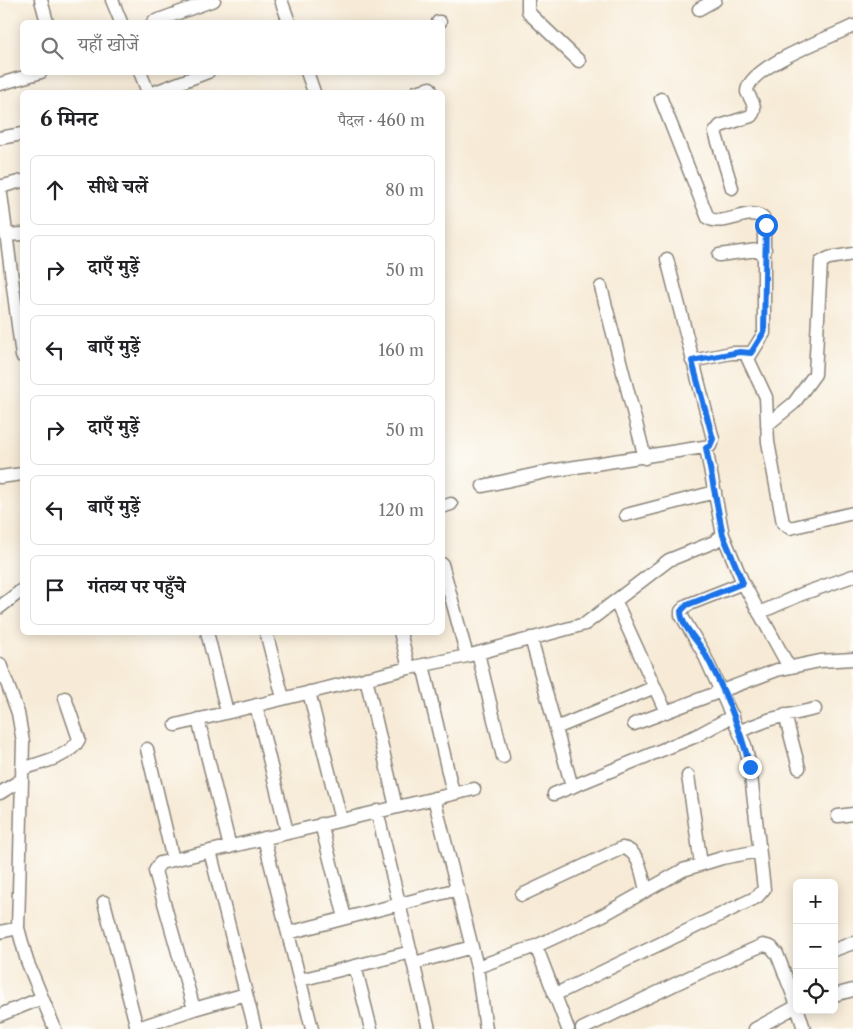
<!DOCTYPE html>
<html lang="hi">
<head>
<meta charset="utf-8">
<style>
  body { margin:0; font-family:"Libre Caslon Text","Noto Serif Devanagari",serif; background:#f6f6f6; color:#202124 }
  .controls { position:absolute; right:15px; bottom:15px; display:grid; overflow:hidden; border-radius:8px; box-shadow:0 2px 12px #0003 }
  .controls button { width:45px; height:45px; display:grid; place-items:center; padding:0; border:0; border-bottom:1px solid #e0e0e0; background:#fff; color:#202124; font:25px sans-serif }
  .stop { position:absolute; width:15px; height:15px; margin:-11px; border:4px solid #1a73e8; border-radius:50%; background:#fff }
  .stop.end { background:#1a73e8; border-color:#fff; box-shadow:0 1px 5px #0008 }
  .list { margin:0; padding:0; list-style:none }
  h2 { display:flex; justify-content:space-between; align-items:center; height:65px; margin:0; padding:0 20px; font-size:21px }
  h2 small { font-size:16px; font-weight:400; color:#757577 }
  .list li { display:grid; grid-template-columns:32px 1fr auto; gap:15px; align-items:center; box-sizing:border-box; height:70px; margin:0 10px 10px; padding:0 10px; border:1px solid #e0e0e0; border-radius:8px }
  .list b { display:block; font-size:19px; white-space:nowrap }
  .list em { font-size:16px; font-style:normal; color:#757577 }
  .icon { flex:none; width:28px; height:28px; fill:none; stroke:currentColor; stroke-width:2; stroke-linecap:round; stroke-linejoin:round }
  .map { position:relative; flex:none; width:853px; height:1029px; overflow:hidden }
  .search { position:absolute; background:#fff; box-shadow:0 2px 12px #0003; left:20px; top:20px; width:425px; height:55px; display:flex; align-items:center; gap:12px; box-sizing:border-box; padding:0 18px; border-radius:8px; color:#757577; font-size:19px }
  .panel { position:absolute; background:#fff; box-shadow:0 2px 12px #0003; left:20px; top:90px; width:425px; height:545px; border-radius:8px }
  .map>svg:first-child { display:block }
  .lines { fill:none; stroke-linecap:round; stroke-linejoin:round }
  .minor-casing { stroke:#8a847a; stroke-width:15 }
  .minor { stroke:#fff; stroke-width:12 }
  .route { stroke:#1a73e8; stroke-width:6 }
</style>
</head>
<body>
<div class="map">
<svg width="853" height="1029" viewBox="0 0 853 1029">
  <rect width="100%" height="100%" fill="#fdfcf7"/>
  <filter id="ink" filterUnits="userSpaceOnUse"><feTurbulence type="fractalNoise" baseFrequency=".02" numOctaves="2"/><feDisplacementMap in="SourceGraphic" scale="10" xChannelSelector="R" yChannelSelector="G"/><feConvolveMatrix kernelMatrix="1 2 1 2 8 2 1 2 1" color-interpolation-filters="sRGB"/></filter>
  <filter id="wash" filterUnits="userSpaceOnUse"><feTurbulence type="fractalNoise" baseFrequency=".0096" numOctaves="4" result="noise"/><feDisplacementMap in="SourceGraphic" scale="20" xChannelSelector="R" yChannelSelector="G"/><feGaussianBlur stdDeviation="1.12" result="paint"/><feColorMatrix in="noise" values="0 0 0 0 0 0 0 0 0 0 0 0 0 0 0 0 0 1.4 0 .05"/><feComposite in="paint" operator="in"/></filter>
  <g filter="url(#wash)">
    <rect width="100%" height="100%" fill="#f7ebd7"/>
  </g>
  <g filter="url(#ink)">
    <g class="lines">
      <g class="minor-casing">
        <path id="minor" d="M 41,0 L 47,22
          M 112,0 L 121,22
          M 281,0 L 289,22
          M 528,0 L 528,11 L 532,16 L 579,61
          M 699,9 L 715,0
          M 153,22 L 214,0
          M 438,22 L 440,22
          M 140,72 L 148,92
          M 307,72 L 314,92
          M 0,84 L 41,72
          M 155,92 L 208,72
          M 416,92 L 430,88
          M 661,99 L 708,218 C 725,228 750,205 764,219 L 764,333 L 748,359 L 766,397 L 768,442 L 783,523 L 790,528 L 853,513
          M 0,138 L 22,134
          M 0,186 L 22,356
          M 0,187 L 22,181
          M 732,188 L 715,132 L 720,126 L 751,116 C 758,108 751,100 747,92 C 747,66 833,37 853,26
          M 6,235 L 22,234
          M 719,255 L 765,249
          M 601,287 L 645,458
          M 692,361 L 731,353 L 751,353
          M 767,425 L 794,403 L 815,374 L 821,262 L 829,258 L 853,254
          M 0,477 L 22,474
          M 483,486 L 550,471 L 710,446 L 713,439 L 667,259
          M 442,507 L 451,504
          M 626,515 L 715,492
          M 723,535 L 743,583 L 789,667
          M 442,564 L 467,656
          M 616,602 L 666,712
          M 0,607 L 22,590
          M 759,613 L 802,594 L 853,576
          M 207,632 L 227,712
          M 266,632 L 283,698
          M 400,632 L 409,668
          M 531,638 L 572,787
          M 478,653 L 503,757
          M 0,664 L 18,713 L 23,742 L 18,928 L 27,961 L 55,1029
          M 423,665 L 453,793
          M 366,678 L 396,807
          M 309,692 L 341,820
          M 256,705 L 287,832
          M 785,715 L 799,768
          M 198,719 L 230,847
          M 634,724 L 777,670 L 820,661 L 853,659
          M 176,725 L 409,668 L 467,656 L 585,624 L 669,560 L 714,542 L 723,535 L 706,448
          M 556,728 L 655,687
          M 740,731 L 771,719 L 815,709
          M 147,749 L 173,860
          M 22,769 C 39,763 71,757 79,739 L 65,698
          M 688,776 L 701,864
          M 0,793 L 21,780
          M 554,794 L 696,736 L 733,716
          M 434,798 L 477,967 L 486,1029
          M 377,811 L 429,1029
          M 838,816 L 853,814
          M 321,824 L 345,918
          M 264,838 L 312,1029
          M 210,851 L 255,1029
          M 522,895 L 622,848 C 640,850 642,876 646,890
          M 104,902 L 137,1028
          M 0,932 L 18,928
          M 288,933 L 458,889
          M 536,946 L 568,1029
          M 834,950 L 853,943
          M 414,963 L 472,947
          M 355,966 L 371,1029
          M 477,967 L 536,946 L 603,915 L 683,870 L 722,858 L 759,851
          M 300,980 L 411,952
          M 554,995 L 757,897 L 764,889 L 750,767 L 745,745 L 703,652 L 681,615 L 681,611 L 687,605 L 743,583
          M 834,995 L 853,990
          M 194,1009 L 155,871 L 160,863 L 474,789
          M 798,1010 L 804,1029
          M 0,1015 L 42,998
          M 135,1029 L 194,1009 L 246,994
          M 582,1029 L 692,976 L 763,945 L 771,947 L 777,954 L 797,1005
          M 755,1029 L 797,1006"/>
      </g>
      <use href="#minor" class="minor"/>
    </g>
  </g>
  <g class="lines" filter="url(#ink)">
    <path class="route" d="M 750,767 C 740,728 723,686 703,650 C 695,638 681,625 681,611 L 687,605 L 743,583 L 723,535 L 706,448 L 710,446 L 713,439 L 692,361 L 740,352 L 751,353 L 764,332 L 766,225"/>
  </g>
</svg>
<div class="controls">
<button>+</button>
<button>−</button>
<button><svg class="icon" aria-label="locate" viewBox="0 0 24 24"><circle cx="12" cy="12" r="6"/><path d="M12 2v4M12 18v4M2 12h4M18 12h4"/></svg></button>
</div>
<div class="stop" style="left:766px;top:225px"></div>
<div class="stop end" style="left:750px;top:767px"></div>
<div class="search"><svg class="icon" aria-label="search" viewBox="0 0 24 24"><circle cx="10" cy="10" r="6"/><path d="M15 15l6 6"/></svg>यहाँ खोजें</div>
<section class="panel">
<h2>6 मिनट<small>पैदल · 460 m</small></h2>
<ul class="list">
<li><svg class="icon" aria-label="ahead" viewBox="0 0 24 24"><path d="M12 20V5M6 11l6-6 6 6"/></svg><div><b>सीधे चलें</b></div><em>80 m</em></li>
<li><svg class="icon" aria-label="right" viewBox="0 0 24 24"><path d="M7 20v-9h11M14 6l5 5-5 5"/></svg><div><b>दाएँ मुड़ें</b></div><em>50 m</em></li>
<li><svg class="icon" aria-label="left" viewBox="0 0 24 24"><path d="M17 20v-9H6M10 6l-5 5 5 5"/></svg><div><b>बाएँ मुड़ें</b></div><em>160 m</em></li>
<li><svg class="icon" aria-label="right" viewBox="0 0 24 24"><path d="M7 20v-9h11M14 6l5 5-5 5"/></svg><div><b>दाएँ मुड़ें</b></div><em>50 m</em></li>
<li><svg class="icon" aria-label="left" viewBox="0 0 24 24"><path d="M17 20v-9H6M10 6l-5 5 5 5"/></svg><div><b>बाएँ मुड़ें</b></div><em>120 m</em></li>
<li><svg class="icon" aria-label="arrive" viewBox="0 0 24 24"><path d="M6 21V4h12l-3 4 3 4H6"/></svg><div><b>गंतव्य पर पहुँचे</b></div></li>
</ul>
</section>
</div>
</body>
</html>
